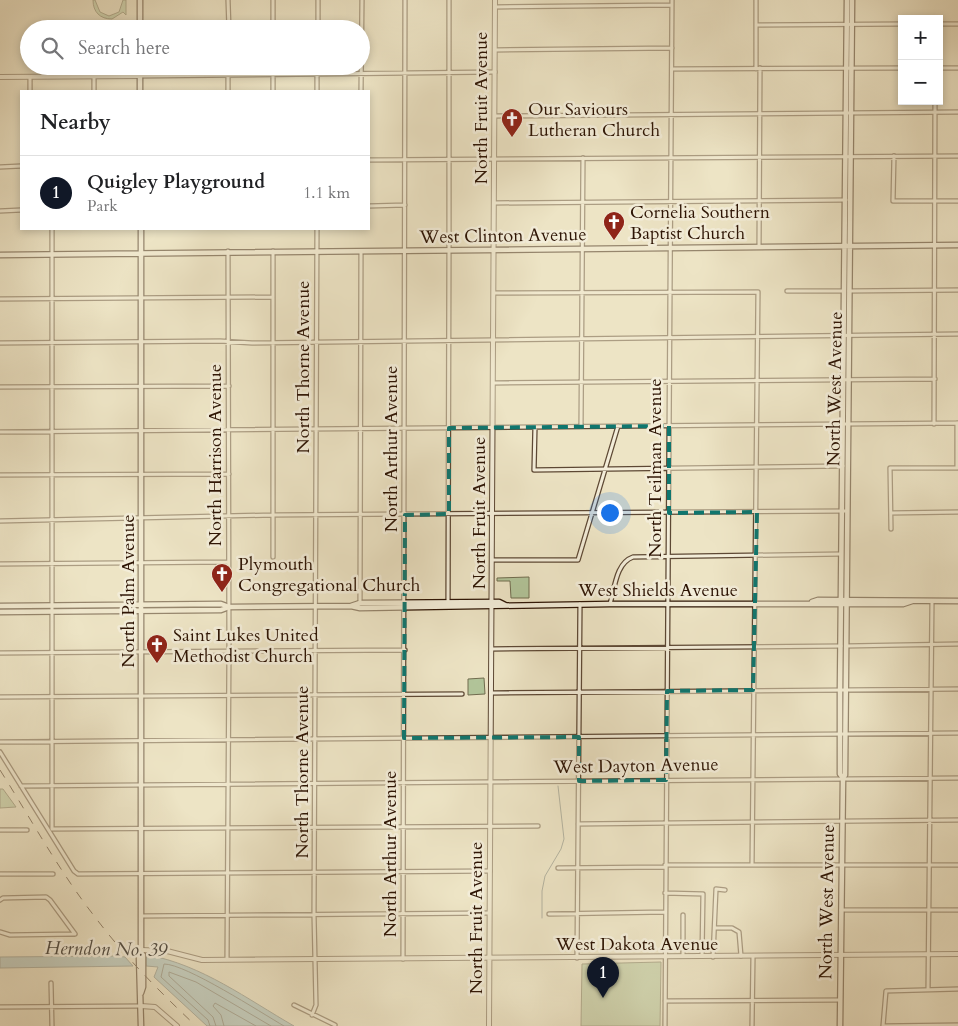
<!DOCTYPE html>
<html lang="en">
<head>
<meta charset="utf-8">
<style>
  body { margin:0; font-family:Cardo,serif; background:#f6f6f6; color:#202124 }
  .controls { position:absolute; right:15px; top:15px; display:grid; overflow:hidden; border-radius:0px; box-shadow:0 2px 8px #0003 }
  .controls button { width:45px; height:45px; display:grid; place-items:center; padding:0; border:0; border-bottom:1px solid #e0e0e0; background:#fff; color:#202124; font:25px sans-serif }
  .you { position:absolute; left:609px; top:512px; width:18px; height:18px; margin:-12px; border:4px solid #fff; border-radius:50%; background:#1a73e8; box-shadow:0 0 0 8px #1a73e833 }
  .badge { display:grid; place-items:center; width:32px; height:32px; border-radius:50%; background:#111827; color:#fff; font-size:16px; font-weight:700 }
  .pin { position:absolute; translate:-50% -41px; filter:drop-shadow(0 1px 2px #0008) }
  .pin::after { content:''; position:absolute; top:26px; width:18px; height:15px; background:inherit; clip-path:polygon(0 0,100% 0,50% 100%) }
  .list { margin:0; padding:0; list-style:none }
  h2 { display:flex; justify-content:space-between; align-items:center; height:65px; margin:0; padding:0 20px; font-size:21px }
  h2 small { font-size:16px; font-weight:400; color:#757577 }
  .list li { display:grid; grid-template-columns:32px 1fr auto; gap:15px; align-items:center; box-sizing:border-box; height:75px; padding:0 20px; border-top:1px solid #e0e0e0 }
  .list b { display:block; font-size:19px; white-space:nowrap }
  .list p { margin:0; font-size:16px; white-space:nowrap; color:#757577 }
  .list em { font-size:16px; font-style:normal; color:#757577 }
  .icon { flex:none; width:28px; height:28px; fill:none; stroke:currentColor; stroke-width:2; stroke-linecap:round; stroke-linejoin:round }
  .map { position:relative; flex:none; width:958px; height:1026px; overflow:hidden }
  .search { position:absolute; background:#fff; box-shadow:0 2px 8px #0003; left:20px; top:20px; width:350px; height:55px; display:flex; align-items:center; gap:12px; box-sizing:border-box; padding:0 18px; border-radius:28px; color:#757577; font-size:19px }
  .panel { position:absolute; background:#fff; box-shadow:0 2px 8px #0003; left:20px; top:90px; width:350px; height:140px; border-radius:0px }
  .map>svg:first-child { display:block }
  .green { fill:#b2c59a; stroke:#706c4f }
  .water { fill:#9dbcbe; stroke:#707974 }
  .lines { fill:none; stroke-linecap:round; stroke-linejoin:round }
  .shore { stroke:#656861; stroke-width:1 }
  .stream { stroke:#707974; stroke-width:1 }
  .minor-casing { stroke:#5d4834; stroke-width:5.5 }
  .tertiary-casing { stroke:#5d4834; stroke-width:6 }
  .secondary-casing { stroke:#2d1404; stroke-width:7 }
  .minor { stroke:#f3edd9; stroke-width:3 }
  .tertiary { stroke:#f3edd9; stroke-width:4 }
  .secondary { stroke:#f3edd9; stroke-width:4.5 }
  .rail { stroke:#2d1404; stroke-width:1; stroke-dasharray:9 9; stroke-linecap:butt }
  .marked { fill:none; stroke:#0f766e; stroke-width:4; stroke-dasharray:10 6; stroke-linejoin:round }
  .labels { text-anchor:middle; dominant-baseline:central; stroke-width:5; stroke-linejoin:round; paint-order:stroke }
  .street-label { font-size:18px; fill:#2d1404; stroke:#f3edd9 }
  .poi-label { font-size:18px; fill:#2d1404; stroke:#f3edd9; text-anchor:start }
  .water-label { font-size:19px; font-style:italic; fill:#544f45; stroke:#f3edd9 }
</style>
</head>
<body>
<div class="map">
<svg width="958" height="1026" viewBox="0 0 958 1026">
  <rect width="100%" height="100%" fill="#ede4c5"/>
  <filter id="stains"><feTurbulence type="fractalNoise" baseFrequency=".004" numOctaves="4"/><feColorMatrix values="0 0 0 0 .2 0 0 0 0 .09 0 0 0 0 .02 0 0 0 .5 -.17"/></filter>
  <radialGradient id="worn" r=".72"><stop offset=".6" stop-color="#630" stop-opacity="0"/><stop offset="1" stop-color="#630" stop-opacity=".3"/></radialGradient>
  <path class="green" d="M 93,0 L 95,0 L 100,12 L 109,16 L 119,12 L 123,0 L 126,0 L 126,15 L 123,12 L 112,19 C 100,19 93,12 93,0 Z
    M 529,577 L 529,598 L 511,598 L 510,581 L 497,581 L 497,578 Z
    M 484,678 L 485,694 L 468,695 L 468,679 Z
    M 0,789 L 3,789 L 16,807 L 0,808 Z
    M 661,962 L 660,1026 L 581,1026 L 582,964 Z"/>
  <path class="water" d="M 148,955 C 202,965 247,999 294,1026 L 207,1026 L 154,977 L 158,967 L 146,966 L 146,957 Z
    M 117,956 L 125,957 L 133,966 L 0,968 L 0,957 Z"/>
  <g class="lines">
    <path class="shore" d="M 210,1026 L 208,1020 L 161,977 L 164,964 C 186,964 260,1012 284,1026
      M 216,1026 L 213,1017 L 169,976 L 169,972 L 196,982 L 271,1026
      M 224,1026 L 221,1015 L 213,1006 L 215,1003 L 256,1026"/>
    <path class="stream" d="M 542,918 L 542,891 L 545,876 L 561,849 L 564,839 L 558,786"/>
    <g class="minor-casing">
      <path id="minor" d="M 228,0 L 229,29
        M 273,0 L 273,29
        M 449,0 L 449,250
        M 756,0 L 756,69
        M 495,7 L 672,5
        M 939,24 L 958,24
        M 756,25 L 902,24
        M 318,29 L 318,0
        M 495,50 L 672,48
        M 228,66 L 228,91
        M 273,66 L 273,91
        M 939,68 L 958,68
        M 672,69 L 902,68
        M 140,76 L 495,72
        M 30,77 L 30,91
        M 94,91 L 94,77
        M 317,91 L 317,66
        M 361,91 L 362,0
        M 495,116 L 958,112
        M 894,156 L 893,201 L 958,201
        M 369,160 L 958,156
        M 0,167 L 21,166
        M 494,203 L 846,200
        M 369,206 L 405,205
        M 0,211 L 21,210
        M 52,229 L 52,829
        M 759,247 L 760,68
        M 273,251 L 273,557
        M 787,291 L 844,291
        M 849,291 L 958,290
        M 494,293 L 758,292 L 752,865
        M 0,299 L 273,297
        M 0,343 L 220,341 L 252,343 L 958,334
        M 494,383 L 935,379
        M 0,387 L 229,386
        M 934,424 L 935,101
        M 581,426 L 583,158
        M 535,427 L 534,470 L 843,466
        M 0,432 L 958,423
        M 0,475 L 229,474
        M 891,513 L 958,512
        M 0,521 L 273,515 L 847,511
        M 891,529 L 890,468 L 957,468 L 957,423
        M 493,560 L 578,560 L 618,426
        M 0,564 L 228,562
        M 448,602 L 449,250
        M 360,603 L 361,251
        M 610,604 C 615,587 616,563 633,557 L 841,554
        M 846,646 L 958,644
        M 492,649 L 841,646
        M 0,653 L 405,650
        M 492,693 L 958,689
        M 0,697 L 462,694
        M 0,742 L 958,733
        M 0,752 L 74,871 L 78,874 L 490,871
        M 21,786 L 958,778
        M 578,824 L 958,820
        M 52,829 L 538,826
        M 0,830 L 27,830
        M 665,865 L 958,865
        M 558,868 L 665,867
        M 0,874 L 53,874
        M 665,893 L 703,894 L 702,956
        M 0,900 L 3,898 L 46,897 L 50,900 L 75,934
        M 841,910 L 958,910
        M 549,914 L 665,912
        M 683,915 L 683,956
        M 141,916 L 489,913
        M 716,928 L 732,928 L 739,932 L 741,956
        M 0,932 L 10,935 L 75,934
        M 713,957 L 716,889 L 725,890
        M 577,958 L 580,604
        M 227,959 L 229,651 L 228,251
        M 403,959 L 405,0
        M 51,983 L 52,1026
        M 928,990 L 932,601
        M 665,1001 L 840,1000
        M 294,1005 L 335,1025
        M 0,1007 L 141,1006
        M 312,1015 L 316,1005 L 314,915 L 317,229
        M 665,1026 L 672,0
        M 752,1026 L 753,957
        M 883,1026 L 886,991 L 958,989
        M 883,1026 L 958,1025"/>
    </g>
    <g class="tertiary-casing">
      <path id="tertiary" d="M 0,77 L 140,76
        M 141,950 L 167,951 L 202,960 L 958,954
        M 141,1006 L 155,1007 L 177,1026
        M 489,1026 L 495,0"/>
    </g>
    <g class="secondary-casing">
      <path id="secondary" d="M 140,0 L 140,29
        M 140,66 L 140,91
        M 0,255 L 958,245
        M 812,602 L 818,600 L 958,601
        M 0,606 L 221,604 L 229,607
        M 351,606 L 360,608 L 610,604 L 903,604 L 912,601
        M 0,612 L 221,610 L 229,607 L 351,606 L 360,603 L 499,602 L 505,605
        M 843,778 L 840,774 L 840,690 L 847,0
        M 141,953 L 143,955 L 143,987 L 141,993
        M 141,1026 L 139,956 L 141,950 L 141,229
        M 840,1026 L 843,778 L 845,775 L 852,0"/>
    </g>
    <use href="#minor" class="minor"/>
    <use href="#tertiary" class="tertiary"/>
    <use href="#secondary" class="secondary"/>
    <path class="rail" d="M 0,770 C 31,819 59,871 95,917 C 125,957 160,992 196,1026"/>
  </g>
  <path d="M0 0H958V1026H0ZM 669,426 L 669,513 L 757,512 L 753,690 L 667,691 L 666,780 L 579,781 L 579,737 L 404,738 L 405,515 L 449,514 L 449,428 Z" fill="#ede4c5" fill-opacity=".55" fill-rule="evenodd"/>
  <path class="marked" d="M 669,426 L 669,513 L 757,512 L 753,690 L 667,691 L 666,780 L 579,781 L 579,737 L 404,738 L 405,515 L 449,514 L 449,428 Z"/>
  <defs>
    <g id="church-pin" transform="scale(1.125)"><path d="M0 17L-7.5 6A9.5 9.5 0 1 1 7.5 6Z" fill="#8f2418" stroke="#f3edd9"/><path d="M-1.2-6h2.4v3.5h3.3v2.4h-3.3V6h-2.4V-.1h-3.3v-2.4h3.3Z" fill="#fff"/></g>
  </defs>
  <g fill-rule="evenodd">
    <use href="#church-pin" x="512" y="119"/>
    <use href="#church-pin" x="614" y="222"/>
    <use href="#church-pin" x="222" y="574"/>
    <use href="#church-pin" x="157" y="645"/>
  </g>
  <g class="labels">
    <g class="street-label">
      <text transform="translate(481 108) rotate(-90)">North Fruit Avenue</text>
      <text transform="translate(503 236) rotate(-1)">West Clinton Avenue</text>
      <text transform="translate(303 367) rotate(-90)">North Thorne Avenue</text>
      <text transform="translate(835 389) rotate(-89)">North West Avenue</text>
      <text transform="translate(391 449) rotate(-90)">North Arthur Avenue</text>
      <text transform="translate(215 455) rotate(-90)">North Harrison Avenue</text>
      <text transform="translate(655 468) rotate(-90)">North Teilman Avenue</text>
      <text transform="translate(479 513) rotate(-90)">North Fruit Avenue</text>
      <text x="658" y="590">West Shields Avenue</text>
      <text transform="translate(128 591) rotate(-90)">North Palm Avenue</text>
      <text transform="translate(636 766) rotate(-1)">West Dayton Avenue</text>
      <text transform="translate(302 772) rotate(-90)">North Thorne Avenue</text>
      <text transform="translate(390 854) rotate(-90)">North Arthur Avenue</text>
      <text transform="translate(827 902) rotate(-89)">North West Avenue</text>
      <text transform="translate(476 918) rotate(-90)">North Fruit Avenue</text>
      <text x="637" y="944">West Dakota Avenue</text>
    </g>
    <g class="poi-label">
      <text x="528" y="109">Our Saviours<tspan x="528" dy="21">Lutheran Church</tspan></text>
      <text x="630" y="212">Cornelia Southern<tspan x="630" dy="21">Baptist Church</tspan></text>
      <text x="238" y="564">Plymouth<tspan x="238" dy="21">Congregational Church</tspan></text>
      <text x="173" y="635">Saint Lukes United<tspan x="173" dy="21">Methodist Church</tspan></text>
    </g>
    <g class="water-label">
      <text transform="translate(106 949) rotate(1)">Herndon No. 39</text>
    </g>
  </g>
  <rect width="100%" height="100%" filter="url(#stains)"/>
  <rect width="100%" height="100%" fill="url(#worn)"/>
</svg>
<div class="controls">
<button>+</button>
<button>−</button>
</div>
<div class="you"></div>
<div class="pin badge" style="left:603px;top:998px">1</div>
<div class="search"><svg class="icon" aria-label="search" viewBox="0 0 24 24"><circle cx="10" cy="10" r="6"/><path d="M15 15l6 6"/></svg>Search here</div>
<section class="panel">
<h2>Nearby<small></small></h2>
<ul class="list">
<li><span class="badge">1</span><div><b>Quigley Playground</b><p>Park</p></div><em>1.1 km</em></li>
</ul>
</section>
</div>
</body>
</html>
